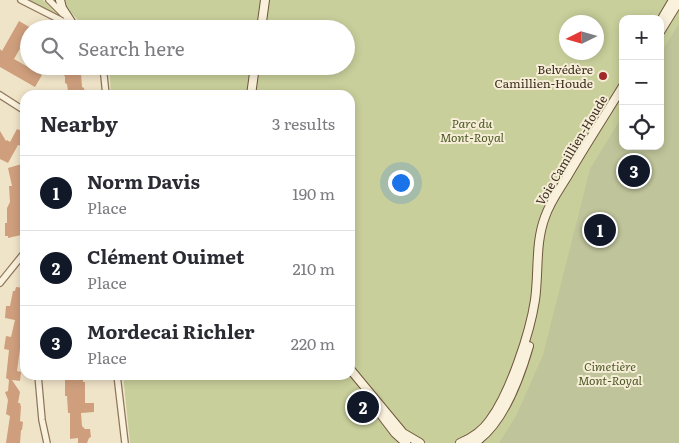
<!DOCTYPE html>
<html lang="en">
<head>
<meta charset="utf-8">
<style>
  body { margin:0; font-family:Literata,serif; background:#f7f7f7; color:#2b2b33 }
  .controls { position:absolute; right:15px; top:15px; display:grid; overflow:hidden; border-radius:10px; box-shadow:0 2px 8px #0003 }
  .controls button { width:45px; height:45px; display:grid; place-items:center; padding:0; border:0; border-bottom:1px solid #e1e1e2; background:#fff; color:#2b2b33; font:25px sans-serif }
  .compass { position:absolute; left:559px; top:15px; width:45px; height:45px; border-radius:50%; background:#fff; box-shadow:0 2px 8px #0003; rotate:265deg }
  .you { position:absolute; left:400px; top:182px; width:18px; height:18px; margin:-12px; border:4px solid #fff; border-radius:50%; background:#1a73e8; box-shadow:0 0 0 8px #1a73e833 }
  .badge { display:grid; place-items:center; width:32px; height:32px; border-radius:50%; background:#111827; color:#fff; font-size:16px; font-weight:700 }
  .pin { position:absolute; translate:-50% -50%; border:2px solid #fff; box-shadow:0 1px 5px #0006 }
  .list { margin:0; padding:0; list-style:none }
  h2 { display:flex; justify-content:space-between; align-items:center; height:65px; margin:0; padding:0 20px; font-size:21px }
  h2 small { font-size:16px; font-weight:400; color:#7c7c81 }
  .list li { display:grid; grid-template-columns:32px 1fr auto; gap:15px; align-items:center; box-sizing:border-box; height:75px; padding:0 20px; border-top:1px solid #e1e1e2 }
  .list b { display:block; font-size:19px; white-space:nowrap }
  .list p { margin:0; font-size:16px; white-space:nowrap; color:#7c7c81 }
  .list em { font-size:16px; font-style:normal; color:#7c7c81 }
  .icon { flex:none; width:28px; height:28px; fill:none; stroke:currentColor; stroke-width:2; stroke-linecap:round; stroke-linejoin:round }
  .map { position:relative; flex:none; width:679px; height:443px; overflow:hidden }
  .search { position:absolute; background:#fff; box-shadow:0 2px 8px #0003; left:20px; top:20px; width:335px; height:55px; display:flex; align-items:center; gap:12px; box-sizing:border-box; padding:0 18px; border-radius:28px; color:#7c7c81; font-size:19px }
  .panel { position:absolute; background:#fff; box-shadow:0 2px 8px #0003; left:20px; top:90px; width:335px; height:290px; border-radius:15px }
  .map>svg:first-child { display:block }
  .green { fill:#c9cf9b; fill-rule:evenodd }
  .cemetery { fill:#bfc49a }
  .building { fill:#cf9f7d }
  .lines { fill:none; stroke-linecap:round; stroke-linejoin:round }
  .street-casing { stroke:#8d765c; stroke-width:8 }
  .secondary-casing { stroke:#6f573f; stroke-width:10 }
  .street { stroke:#faf1dc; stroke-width:5.5 }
  .secondary { stroke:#faf1dc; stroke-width:8 }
  .poi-dot { fill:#9e2a2b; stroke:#f7eed8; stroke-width:2 }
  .labels { text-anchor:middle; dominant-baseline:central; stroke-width:4; stroke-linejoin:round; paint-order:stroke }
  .poi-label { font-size:12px; fill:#3d2e20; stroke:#f7eed8; text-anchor:end }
  .park-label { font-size:12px; font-style:italic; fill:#4d5a26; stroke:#f7eed8 }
  .street-label { font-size:12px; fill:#3d2e20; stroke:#f7eed8 }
</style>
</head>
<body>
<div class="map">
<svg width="679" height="443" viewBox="0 0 679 443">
  <rect width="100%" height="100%" fill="#f0e4c8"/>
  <path class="green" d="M 27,0 L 43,0 L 56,13 L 54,15 Z
    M 63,0 L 679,0 L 679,76 L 660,80 L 660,19 L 623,19 L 623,145 L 615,161 L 679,443 L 130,443 L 123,375 L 350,375 L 350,95 L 111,95 L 109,66 L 346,66 L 346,29 L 87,29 L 67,9 ZM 566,22 L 596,22 L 596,52 L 566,52 Z"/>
  <path class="cemetery" d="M 679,24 L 679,443 L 499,443 L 516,416 L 543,355 L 590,169 L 623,115 L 623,146 L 660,146 L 660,54 Z"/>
  <path class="building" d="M 19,21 L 31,28 L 29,29 L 29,33 L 14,59 L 42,75 L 35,87 L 0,67 L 0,49 L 2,51 Z
    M 48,66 L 71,66 L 66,75 L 81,74 L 82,87 L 84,88 L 85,95 L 71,95 L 71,91 L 68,91 L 67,84 L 65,83 L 65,76 Z
    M 17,129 L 25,132 L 25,146 L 18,145 L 8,163 L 0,159 L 0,131 L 6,141 L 7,140 L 10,142 Z
    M 25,163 L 25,171 L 23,171 L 25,231 L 22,231 L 21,235 L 8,238 L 8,236 L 5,236 L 5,223 L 7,223 L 7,208 L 10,202 L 9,186 L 12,186 L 8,168 Z
    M 16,287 L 25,288 L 25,298 L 21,323 L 23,326 L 17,371 L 21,372 L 20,381 L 12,380 L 20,392 L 18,403 L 20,403 L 21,407 L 20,421 L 23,422 L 22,430 L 21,430 L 20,443 L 6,443 L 10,416 L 6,414 L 8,400 L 5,392 L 8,391 L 9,380 L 6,378 L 9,350 L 4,349 L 6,336 L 11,337 L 15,320 L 5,318 L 6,306 L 10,306 L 13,291 L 15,291 Z
    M 65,375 L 83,375 L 83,382 L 85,382 L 85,403 L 94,403 L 94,412 L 81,413 L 82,426 L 85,429 L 90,429 L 91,437 L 89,438 L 87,443 L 78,443 L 78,438 L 70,439 L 70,413 L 68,413 L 67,396 L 65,396 Z"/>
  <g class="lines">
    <g class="street-casing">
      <path id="street" d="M 21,0 L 78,29
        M 49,0 L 63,14
        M 103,66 L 106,95
        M 0,95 L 25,111
        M 0,283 L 25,252
        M 38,375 L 42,420 L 47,443
        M 117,375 L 125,443"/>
    </g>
    <g class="secondary-casing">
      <path id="secondary" d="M 60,0 L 62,8 L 73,25
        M 660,22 L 673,0
        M 261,29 L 265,0
        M 660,32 L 679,1
        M 251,95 L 255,66
        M 350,369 L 403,433 L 420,443
        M 376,408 L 395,433 L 406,443
        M 460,443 C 472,438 483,430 490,420 C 510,393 530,333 535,300 C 539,272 535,243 545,217 C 550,202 559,190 567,177 C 585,146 604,117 623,86
        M 474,443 C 502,426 520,377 529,346"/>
    </g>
    <use href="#street" class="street"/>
    <use href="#secondary" class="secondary"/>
  </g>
  <circle class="poi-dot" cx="603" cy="76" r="5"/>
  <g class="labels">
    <g class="poi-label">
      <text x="593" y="69">Belvédère<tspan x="593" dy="14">Camillien-Houde</tspan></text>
    </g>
    <g class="park-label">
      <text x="472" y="123">Parc du<tspan x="472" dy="14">Mont-Royal</tspan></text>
      <text x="610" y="366">Cimetière<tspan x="610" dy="14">Mont-Royal</tspan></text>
    </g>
    <g class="street-label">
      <text transform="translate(571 150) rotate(-59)">Voie Camillien-Houde</text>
    </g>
  </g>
</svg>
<div class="controls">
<button>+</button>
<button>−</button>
<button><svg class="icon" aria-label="locate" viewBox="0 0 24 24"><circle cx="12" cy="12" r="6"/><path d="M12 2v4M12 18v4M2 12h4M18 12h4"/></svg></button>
</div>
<svg class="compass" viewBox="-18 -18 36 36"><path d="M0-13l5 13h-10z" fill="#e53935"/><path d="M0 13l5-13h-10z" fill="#7c7c81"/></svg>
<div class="you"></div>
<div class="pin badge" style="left:600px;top:230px">1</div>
<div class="pin badge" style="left:363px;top:407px">2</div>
<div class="pin badge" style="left:634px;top:171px">3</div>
<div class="search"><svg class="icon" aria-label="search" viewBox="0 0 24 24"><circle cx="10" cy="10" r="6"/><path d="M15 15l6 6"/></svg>Search here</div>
<section class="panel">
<h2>Nearby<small>3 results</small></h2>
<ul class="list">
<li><span class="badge">1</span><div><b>Norm Davis</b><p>Place</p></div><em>190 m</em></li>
<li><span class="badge">2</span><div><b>Clément Ouimet</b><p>Place</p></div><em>210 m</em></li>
<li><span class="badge">3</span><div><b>Mordecai Richler</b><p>Place</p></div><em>220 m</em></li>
</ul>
</section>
</div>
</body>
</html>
